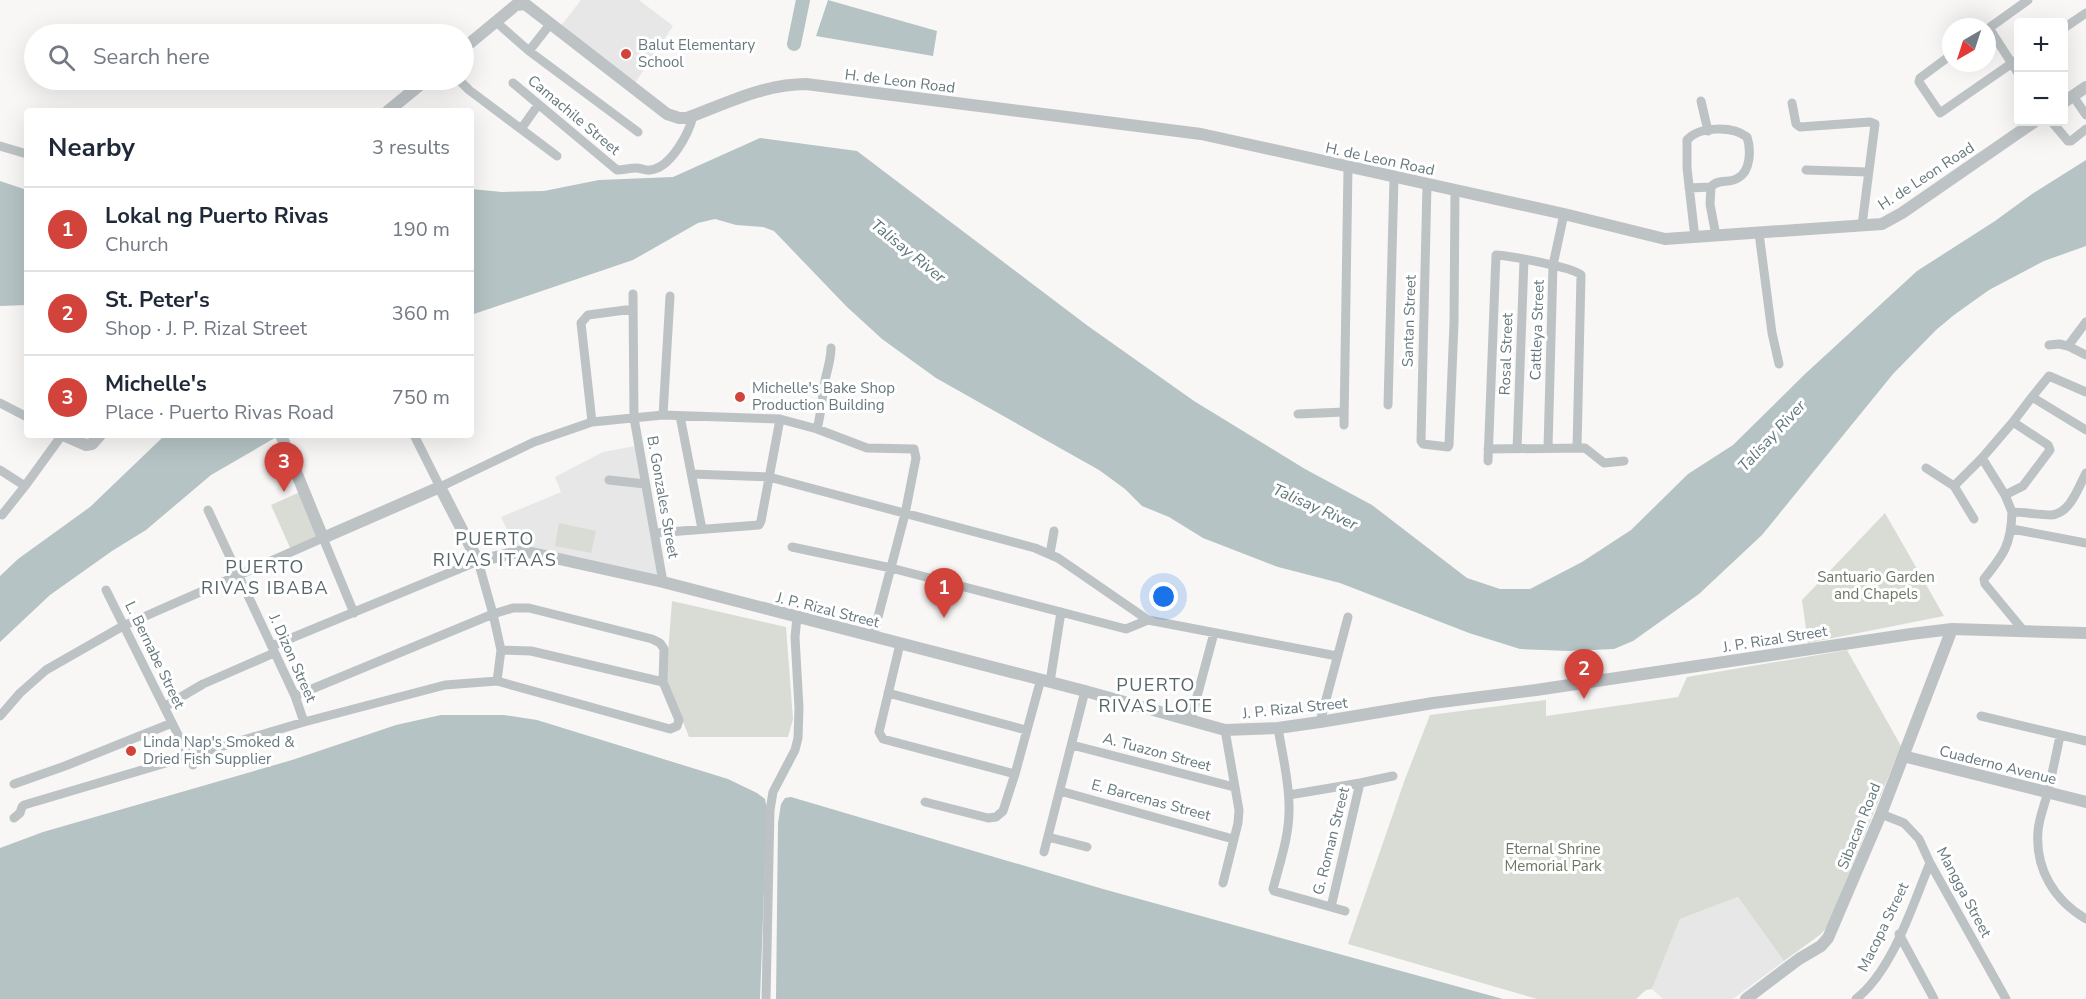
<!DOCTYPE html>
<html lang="en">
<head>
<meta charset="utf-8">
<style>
  body { margin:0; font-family:"Nunito Sans",sans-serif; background:#f6f6f7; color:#1f2937 }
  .controls { position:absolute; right:18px; top:18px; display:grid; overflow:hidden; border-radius:6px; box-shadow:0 6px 24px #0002 }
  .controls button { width:54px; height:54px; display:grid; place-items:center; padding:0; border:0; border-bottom:2px solid #e0e1e3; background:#fff; color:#1f2937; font:30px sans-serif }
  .compass { position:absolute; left:1942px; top:18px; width:54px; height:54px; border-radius:50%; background:#fff; box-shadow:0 6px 24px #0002; rotate:219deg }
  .you { position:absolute; left:1164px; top:597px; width:21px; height:21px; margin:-15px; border:4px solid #fff; border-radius:50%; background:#1a73e8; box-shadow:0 0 0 9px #1a73e833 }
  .badge { display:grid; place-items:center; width:39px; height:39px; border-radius:50%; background:#d2433c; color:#fff; font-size:20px; font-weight:700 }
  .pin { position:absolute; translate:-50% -50px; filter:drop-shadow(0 2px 3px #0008) }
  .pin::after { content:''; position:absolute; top:32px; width:21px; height:18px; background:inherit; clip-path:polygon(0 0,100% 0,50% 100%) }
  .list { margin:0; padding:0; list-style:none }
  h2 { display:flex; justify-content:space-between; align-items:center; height:78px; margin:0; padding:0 24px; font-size:26px }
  h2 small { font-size:20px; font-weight:400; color:#747a83 }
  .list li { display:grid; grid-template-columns:39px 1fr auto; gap:18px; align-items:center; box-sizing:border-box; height:84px; padding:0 24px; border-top:2px solid #e0e1e3 }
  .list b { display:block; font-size:22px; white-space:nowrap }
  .list p { margin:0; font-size:20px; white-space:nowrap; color:#747a83 }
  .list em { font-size:20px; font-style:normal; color:#747a83 }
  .icon { flex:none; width:33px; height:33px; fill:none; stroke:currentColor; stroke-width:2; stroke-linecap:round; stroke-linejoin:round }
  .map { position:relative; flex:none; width:2086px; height:999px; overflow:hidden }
  .search { position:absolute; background:#fff; box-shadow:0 6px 24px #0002; left:24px; top:24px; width:450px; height:66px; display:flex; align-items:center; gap:15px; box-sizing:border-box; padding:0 21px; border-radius:33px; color:#747a83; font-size:22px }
  .panel { position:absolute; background:#fff; box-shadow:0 6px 24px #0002; left:24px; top:108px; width:450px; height:330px; border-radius:6px }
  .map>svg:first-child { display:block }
  .built { fill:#e6e7e6 }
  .green { fill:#d9dcd5 }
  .water { fill:#b5c3c4 }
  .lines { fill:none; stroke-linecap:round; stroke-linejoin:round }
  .river { stroke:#b5c3c4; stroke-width:14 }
  .minor { stroke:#bdc3c5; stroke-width:9 }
  .tertiary { stroke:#bdc3c5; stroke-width:12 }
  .poi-dot { fill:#d2433c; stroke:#fff; stroke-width:2 }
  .labels { text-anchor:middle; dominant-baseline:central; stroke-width:6; stroke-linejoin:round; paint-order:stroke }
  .poi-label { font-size:15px; fill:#66787d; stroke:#fff; text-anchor:start }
  .street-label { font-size:15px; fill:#66787d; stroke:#fff }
  .park-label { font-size:15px; fill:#6b7664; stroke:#fff }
  .water-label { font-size:16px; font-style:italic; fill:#607678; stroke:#fff }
  .quarter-label { font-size:18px; letter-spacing:1.5px; fill:#576569; stroke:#fff }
</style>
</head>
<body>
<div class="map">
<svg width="2086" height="999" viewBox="0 0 2086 999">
  <rect width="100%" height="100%" fill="#f8f7f6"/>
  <path class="built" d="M 581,0 L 639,0 L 673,26 L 635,83 L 561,26 Z
    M 635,446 L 659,577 L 524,545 L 515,546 L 501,517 L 561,492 L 555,477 L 603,452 Z
    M 1738,897 L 1784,961 L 1733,999 L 1663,999 L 1652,989 L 1680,919 Z"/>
  <path class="green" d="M 300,492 L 320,537 L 291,550 L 271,505 Z
    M 1885,513 L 1944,616 L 1808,643 L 1802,600 Z
    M 559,523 L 596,531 L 591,553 L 555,546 Z
    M 672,601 L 786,627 L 793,719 L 788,737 L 689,737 L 666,679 Z
    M 1847,650 L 1901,746 L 1827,927 L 1821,934 L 1784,961 L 1738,897 L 1680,919 L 1652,989 L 1646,990 L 1636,999 L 1537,999 L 1348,944 L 1405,779 L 1430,715 L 1546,700 L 1546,716 L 1678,697 L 1687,677 Z"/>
  <path class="water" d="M 828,0 L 937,31 L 933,56 L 816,36 Z
    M 760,138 L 857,151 L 1088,326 L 1194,401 L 1305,469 L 1372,505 L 1467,578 L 1500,589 L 1530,589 L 1582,562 L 1631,530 L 1688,474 L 1733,445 L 1805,374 L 1917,271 L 1995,221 L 2032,194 L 2086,160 L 2086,246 L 2044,261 L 1989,290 L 1954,315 L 1936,330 L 1893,374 L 1762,535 L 1699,594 L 1633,641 L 1614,649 L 1569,651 L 1520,649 L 1469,633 L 1340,583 L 1278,567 L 1203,538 L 1169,517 L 1142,506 L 1125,489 L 1099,470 L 936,378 L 882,339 L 846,306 L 774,231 L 763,227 L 736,225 L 715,219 L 698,223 L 633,260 L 471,315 L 471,189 L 502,192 L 544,191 L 599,180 L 673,177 Z
    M 0,181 L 27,190 L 27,305 L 0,306 Z
    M 169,435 L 280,435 L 211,475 L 146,530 L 112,551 L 50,595 L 0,642 L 0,576 L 18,559 L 90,507 L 164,436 L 166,437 Z
    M 441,715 L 504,715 L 537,720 L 728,779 L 757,793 L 765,799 L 767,810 L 760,999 L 0,999 L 0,848 L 43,832 L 292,760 L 396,725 Z
    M 791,797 L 1103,889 L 1503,999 L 776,999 L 778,823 L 781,804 L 785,798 Z"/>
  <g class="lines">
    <path class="river" d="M 794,44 L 803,0"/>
    <path class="minor" d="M 495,21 L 529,51 L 638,132
      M 1989,28 L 2028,0
      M 2064,28 L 2086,13
      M 1987,30 L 1989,28 L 2018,73
      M 529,51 L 551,23
      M 1951,55 L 1920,78 L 1919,82 L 1940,113 L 2018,59
      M 459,80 L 469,90 L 557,156
      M 513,83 L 617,170 C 624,170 629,168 636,168 C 641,168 646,171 650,170 C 671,168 689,133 693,116
      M 2073,96 L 2086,115
      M 1701,101 L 1708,131
      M 1792,103 L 1796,124 L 1800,127 L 1870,122 L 1875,124 L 1862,225
      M 2052,122 L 2068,141 L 2071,141 L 2086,129
      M 521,129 L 538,105
      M 0,146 L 27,154
      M 1806,170 L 1868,172
      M 1427,185 L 1421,441 L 1423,444 L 1448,447 L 1449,445 L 1454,323 L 1455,191
      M 1689,188 L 1711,187
      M 1759,233 L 1772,333 L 1779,364
      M 1695,238 L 1687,168 L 1687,140 C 1699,126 1733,126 1747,137 C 1751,149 1751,171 1738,178 C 1730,184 1718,178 1711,187 L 1710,204 L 1716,236
      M 633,294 L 634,418 L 663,582
      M 2086,322 L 2068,346 L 2086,355
      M 2049,345 L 2059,344 L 2068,346
      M 2032,397 L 2049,376 L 2086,392
      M 0,403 L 27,417
      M 1388,405 L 1394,178
      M 1298,414 L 1344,412
      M 663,415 L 670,296
      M 680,416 L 702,529
      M 592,422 L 581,323 L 588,315 L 633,309
      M 2013,422 L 2032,397 L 2086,430
      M 1344,425 L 1348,167
      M 817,429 C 821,414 822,401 824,386 C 826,373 831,361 831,348
      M 414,435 L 440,487 L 534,442 L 592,422 L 663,415 L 780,419 L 817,429 L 867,448 L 914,449 L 916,458 L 905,514 L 873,636
      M 1548,448 L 1553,265 L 1564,214
      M 1488,449 L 1585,448 L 1604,463 L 1624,461
      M 1517,449 L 1524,260
      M 1982,458 L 2005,495 L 2012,512
      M 1488,461 L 1496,255 C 1510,256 1573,267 1581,275 L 1577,448
      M 1926,468 L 1954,486
      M 0,470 L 25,486
      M 692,474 L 769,477 L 1035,548 L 1058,558 L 1148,620
      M 609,480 L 645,484
      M 208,510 L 295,696 L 304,722
      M 2,515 L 25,486 L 62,435
      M 1974,519 L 1954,486 L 1982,458 L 2013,422 L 2048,445 L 2050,450 L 2023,486 L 2005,495
      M 2012,529 L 2086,543
      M 655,533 L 759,525 L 761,521 L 780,419
      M 792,547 L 891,568 L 1126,629 L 1148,620 L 1337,656
      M 1050,554 L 1054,531
      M 106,590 L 193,765
      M 2023,630 L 1985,584 L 1984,579 C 2004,554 2011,545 2012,512 C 2025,512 2038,515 2051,515 C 2070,514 2078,488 2086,473
      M 900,644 L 879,732 L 883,739 L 1015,774
      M 272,646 L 478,561 L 493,614 L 295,696
      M 501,650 L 531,651 L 663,682
      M 1050,682 L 1061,612
      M 888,693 L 1026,730
      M 164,707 L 203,684 L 274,653
      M 0,716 L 20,693 L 46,670 L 123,626 L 323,538 L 354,613
      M 1981,716 L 2086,741
      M 1191,719 L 1214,633
      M 1320,722 L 1348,617
      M 1278,728 C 1282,753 1289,780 1289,806 C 1290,834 1280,862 1273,889 L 1274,891 L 1345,911
      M 2060,736 C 2056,755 2052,775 2047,795 C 2044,806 2039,819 2038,831 C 2035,869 2054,900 2086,919
      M 1072,745 L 1234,787
      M 14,784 L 65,766 L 172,723
      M 1060,791 L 1233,839
      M 1289,795 L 1360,783 L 1393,776
      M 925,802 L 988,818 L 996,817 L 1003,811 L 1015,774 L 1041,679
      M 1881,814 L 1904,823 L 1919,839 L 1930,863 L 2006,999
      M 14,818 L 20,813 L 22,807 L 24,805 L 304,722 L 445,685 L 497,681 L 670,729 L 677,726 L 679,720 L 663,682 L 664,649 L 660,643 L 652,639 L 529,608 L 513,608 L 493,614 L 501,650 L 497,681
      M 1048,837 L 1087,847
      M 1044,852 L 1085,691
      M 1223,883 L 1238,823 L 1239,810 L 1225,730
      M 1331,907 L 1360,783
      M 1899,934 L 1934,999
      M 766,999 L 770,810 L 773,792 L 795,750 L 798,738 L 799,708 L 795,637 L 797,617
      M 1856,999 C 1893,970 1912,906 1930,863"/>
    <path class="tertiary" d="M 464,48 L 516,5 L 525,4 L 667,114 L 679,118 L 687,118 C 725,104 764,84 806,84 L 1201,134 L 1564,214 L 1665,239 L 1882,224 L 1902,213 L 2034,122
      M 2064,102 L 2086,87
      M 388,111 L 426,80
      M 63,435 L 86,445 L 92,444 L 100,435
      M 281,435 L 323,538 L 440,487 L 478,561 L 523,551 L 663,582 L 1085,691 L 1225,730 L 1278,728 L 1320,722 L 1433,703 L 1536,690 L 1911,634 L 1952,629 L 2086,633
      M 1903,756 L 2086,802
      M 1746,999 L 1799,959 L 1821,946 L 1828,938 L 1881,814 L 1952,629"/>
  </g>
  <g class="poi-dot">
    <circle cx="626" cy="54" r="6"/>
    <circle cx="740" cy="397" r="6"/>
    <circle cx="131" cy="751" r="6"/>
  </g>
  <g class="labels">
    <g class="poi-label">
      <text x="638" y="45">Balut Elementary<tspan x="638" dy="17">School</tspan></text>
      <text x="752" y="388">Michelle's Bake Shop<tspan x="752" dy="17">Production Building</tspan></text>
      <text x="143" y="742">Linda Nap's Smoked &amp;<tspan x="143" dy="17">Dried Fish Supplier</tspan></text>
    </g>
    <g class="street-label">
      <text transform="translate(900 81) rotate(7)">H. de Leon Road</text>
      <text transform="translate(574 115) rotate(40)">Camachile Street</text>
      <text transform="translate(1380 159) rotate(12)">H. de Leon Road</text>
      <text transform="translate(1926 176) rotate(-33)">H. de Leon Road</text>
      <text transform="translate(1409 321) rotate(-88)">Santan Street</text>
      <text transform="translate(1537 330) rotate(-88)">Cattleya Street</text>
      <text transform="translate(1506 354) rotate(-88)">Rosal Street</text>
      <text transform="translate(663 497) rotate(80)">B. Gonzales Street</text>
      <text transform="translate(828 610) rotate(14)">J. P. Rizal Street</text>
      <text transform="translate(1775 639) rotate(-9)">J. P. Rizal Street</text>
      <text transform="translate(155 655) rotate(64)">L. Bernabe Street</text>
      <text transform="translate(293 658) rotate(66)">J. Dizon Street</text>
      <text transform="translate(1295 708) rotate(-6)">J. P. Rizal Street</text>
      <text transform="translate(1157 752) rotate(15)">A. Tuazon Street</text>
      <text transform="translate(1998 765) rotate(14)">Cuaderno Avenue</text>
      <text transform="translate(1151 800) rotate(15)">E. Barcenas Street</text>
      <text transform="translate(1859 826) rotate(-68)">Sibacan Road</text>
      <text transform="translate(1331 841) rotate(-76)">G. Roman Street</text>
      <text transform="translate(1964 892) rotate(62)">Mangga Street</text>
      <text transform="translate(1883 927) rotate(-64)">Macopa Street</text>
    </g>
    <g class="park-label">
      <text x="1876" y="577">Santuario Garden<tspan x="1876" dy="17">and Chapels</tspan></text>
      <text x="1553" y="849">Eternal Shrine<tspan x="1553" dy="17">Memorial Park</tspan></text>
    </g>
    <g class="water-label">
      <text transform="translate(908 251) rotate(39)">Talisay River</text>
      <text transform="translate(1772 436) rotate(-47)">Talisay River</text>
      <text transform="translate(1315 507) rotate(24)">Talisay River</text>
    </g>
    <g class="quarter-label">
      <text x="495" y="539">PUERTO<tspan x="495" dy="21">RIVAS ITAAS</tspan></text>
      <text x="265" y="567">PUERTO<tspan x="265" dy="21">RIVAS IBABA</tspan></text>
      <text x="1156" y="685">PUERTO<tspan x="1156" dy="21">RIVAS LOTE</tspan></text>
    </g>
  </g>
</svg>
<div class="controls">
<button>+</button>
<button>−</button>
</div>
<svg class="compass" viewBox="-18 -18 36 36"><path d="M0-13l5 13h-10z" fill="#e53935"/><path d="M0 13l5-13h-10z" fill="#747a83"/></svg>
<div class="you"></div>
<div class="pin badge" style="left:944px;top:618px">1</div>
<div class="pin badge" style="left:1584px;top:699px">2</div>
<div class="pin badge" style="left:284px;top:492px">3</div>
<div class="search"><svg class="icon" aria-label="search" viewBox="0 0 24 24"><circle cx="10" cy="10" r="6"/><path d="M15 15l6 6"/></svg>Search here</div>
<section class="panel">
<h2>Nearby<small>3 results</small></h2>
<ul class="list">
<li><span class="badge">1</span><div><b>Lokal ng Puerto Rivas</b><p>Church</p></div><em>190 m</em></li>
<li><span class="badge">2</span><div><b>St. Peter's</b><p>Shop · J. P. Rizal Street</p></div><em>360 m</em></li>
<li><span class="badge">3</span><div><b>Michelle's</b><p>Place · Puerto Rivas Road</p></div><em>750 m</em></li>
</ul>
</section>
</div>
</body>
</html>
